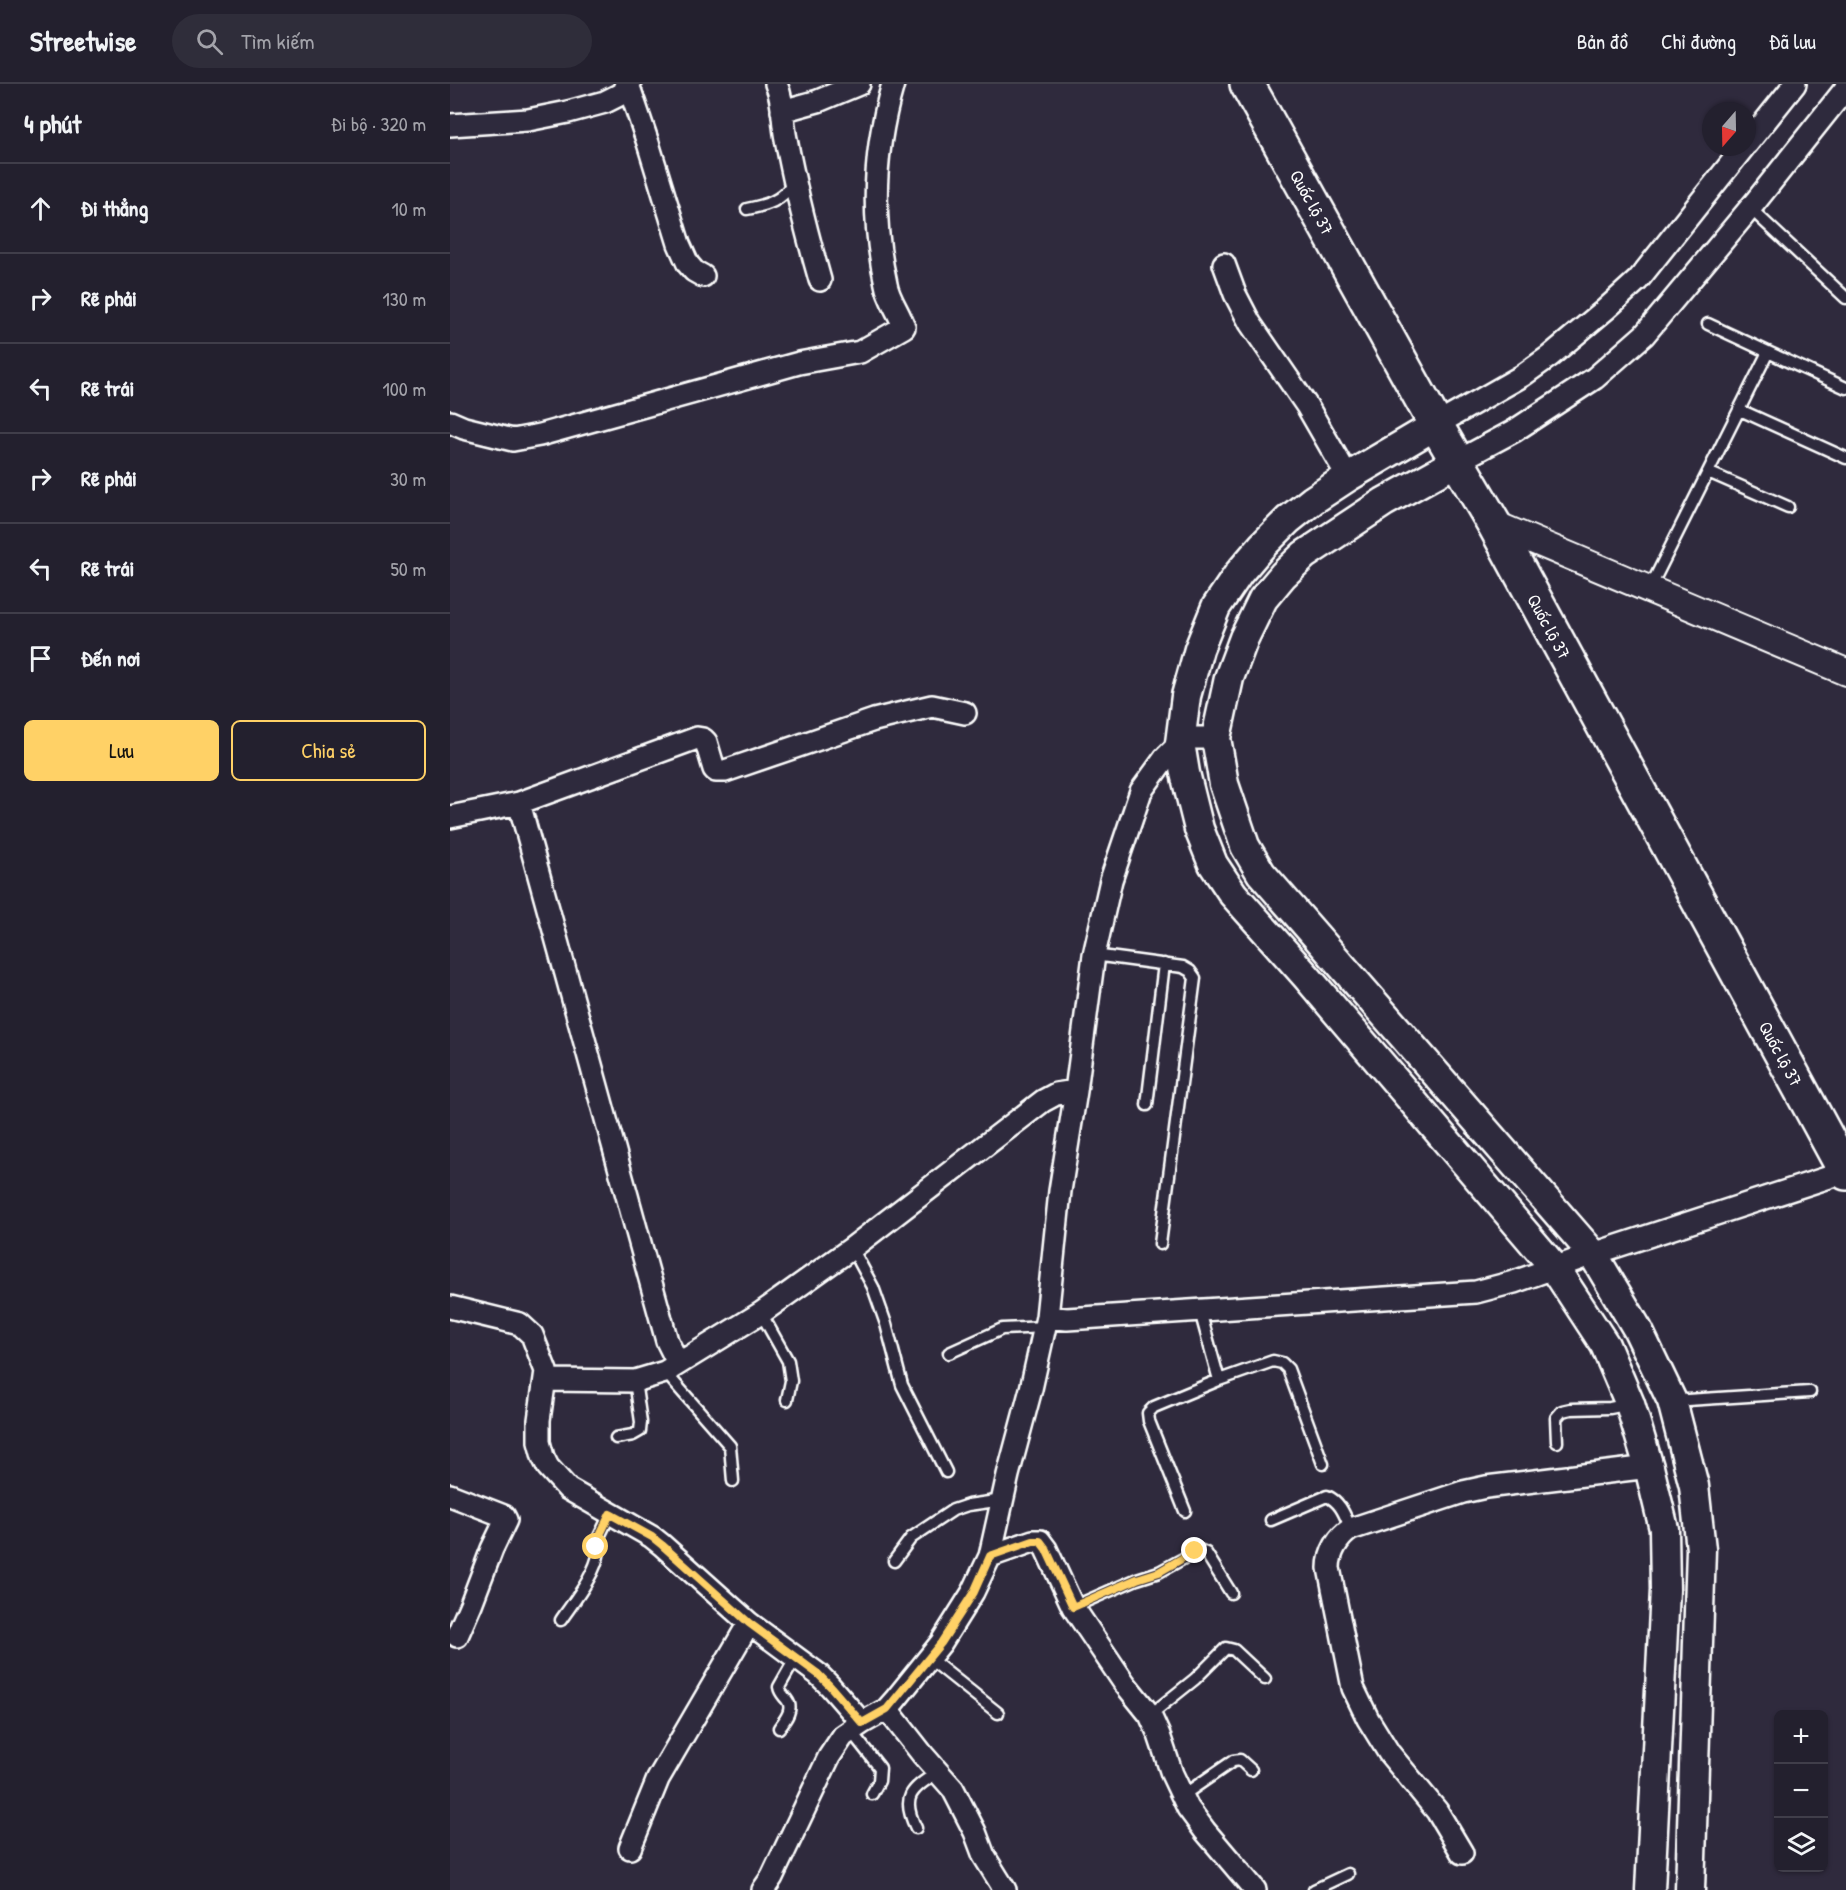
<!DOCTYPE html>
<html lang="vi">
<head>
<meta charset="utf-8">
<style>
  body { margin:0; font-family:"Patrick Hand",sans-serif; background:#2f2d3a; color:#f1f3f6 }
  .controls { position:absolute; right:18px; bottom:18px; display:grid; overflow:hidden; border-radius:9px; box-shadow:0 2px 4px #0004 }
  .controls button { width:54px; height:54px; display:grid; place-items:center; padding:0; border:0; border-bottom:2px solid #403e4a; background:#23202e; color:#f1f3f6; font:30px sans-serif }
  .compass { position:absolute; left:1252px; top:18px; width:54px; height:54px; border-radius:50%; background:#23202e; box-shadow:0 2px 4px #0004; rotate:200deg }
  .stop { position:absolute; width:18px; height:18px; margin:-14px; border:4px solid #ffd166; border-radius:50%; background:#fff }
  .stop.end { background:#ffd166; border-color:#fff; box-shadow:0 2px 6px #0008 }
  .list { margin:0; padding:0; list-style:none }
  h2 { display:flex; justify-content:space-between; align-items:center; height:78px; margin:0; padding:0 24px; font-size:26px }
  h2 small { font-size:20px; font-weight:400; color:#a3a3aa }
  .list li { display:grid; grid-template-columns:39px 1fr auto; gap:18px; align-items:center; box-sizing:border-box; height:90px; padding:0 24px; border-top:2px solid #403e4a }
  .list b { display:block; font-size:22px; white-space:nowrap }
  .list em { font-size:20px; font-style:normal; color:#a3a3aa }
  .actions { display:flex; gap:12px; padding:18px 24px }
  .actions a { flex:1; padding:14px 0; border:2px solid #ffd166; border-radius:9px; text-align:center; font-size:21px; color:#ffd166 }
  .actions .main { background:#ffd166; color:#111 }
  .icon { flex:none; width:33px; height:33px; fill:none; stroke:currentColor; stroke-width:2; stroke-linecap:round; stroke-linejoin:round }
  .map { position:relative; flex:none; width:1396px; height:1806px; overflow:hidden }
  header { display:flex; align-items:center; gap:36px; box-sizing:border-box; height:84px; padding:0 30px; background:#23202e; border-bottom:2px solid #403e4a }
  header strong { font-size:28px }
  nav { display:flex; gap:33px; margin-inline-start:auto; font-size:21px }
  .search { width:420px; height:54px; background:#2f2d3a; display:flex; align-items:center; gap:15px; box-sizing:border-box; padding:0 21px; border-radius:33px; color:#a3a3aa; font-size:22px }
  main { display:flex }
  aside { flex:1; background:#23202e }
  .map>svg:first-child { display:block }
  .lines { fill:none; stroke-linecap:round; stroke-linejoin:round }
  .service-casing { stroke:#fff; stroke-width:15 }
  .minor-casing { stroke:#fff; stroke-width:26 }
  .tertiary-casing { stroke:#fff; stroke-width:30 }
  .secondary-casing { stroke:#fff; stroke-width:33 }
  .trunk-casing { stroke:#fff; stroke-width:38 }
  .service { stroke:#2f2a3d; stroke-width:10 }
  .minor { stroke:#2f2a3d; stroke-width:21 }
  .tertiary { stroke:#2f2a3d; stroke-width:26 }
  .secondary { stroke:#2f2a3d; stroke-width:28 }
  .trunk { stroke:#2f2a3d; stroke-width:33 }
  .route { stroke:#ffd166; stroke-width:8 }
  .labels { text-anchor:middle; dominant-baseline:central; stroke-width:4.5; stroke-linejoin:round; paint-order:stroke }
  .street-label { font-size:18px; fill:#fff; stroke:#2f2a3d }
</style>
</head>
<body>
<header>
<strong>Streetwise</strong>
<div class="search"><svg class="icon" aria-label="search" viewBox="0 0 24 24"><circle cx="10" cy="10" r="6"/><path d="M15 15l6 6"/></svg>Tìm kiếm</div>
<nav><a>Bản đồ</a><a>Chỉ đường</a><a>Đã lưu</a></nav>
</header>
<main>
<aside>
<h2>4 phút<small>Đi bộ · 320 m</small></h2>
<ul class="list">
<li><svg class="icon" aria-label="ahead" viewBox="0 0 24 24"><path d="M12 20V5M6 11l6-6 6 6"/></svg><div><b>Đi thẳng</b></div><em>10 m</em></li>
<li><svg class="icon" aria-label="right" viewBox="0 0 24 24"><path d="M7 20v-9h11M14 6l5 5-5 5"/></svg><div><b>Rẽ phải</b></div><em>130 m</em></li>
<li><svg class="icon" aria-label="left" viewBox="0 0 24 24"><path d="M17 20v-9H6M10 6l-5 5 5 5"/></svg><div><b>Rẽ trái</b></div><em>100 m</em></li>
<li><svg class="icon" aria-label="right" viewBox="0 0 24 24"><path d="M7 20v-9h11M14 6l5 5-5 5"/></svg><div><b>Rẽ phải</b></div><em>30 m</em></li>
<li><svg class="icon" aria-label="left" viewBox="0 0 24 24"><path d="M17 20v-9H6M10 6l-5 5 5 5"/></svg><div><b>Rẽ trái</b></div><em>50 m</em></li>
<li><svg class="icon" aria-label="arrive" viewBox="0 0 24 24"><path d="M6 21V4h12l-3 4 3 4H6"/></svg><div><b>Đến nơi</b></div></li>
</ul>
<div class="actions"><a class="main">Lưu</a><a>Chia sẻ</a></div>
</aside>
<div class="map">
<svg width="1396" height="1806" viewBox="0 0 1396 1806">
  <rect width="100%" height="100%" fill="#2f2a3d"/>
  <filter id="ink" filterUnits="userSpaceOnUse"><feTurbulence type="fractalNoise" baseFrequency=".0167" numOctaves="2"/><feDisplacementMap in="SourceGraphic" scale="12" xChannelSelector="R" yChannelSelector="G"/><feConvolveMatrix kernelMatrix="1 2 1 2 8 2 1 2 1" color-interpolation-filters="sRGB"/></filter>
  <g filter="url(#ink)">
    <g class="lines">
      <g class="service-casing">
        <path id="service" d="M 1300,124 L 1396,214
          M 297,125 C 317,121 332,117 343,99
          M 1318,268 L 1396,304
          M 1290,326 L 1396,374
          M 1258,388 L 1338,423
          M 1199,506 L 1318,268 L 1258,240
          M 644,871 L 733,883 L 740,887 L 745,894 L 710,1160
          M 697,1021 L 714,880
          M 402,1164 L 423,1203 L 436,1240 L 452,1301 L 496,1388
          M 750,1227 L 769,1296
          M 311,1229 L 338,1277 L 341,1297 L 337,1316
          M 499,1269 L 552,1245 L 595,1243
          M 215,1288 L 280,1362 L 283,1397
          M 1222,1317 L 1360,1308
          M 166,1354 L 183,1351 L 190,1347 L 191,1338 L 185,1297
          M 1107,1358 L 1106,1334 L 1112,1327 L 1121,1325 L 1160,1324 L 1180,1320
          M 735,1427 L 699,1337 L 698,1329 L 704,1323 L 769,1296 L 823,1277 L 832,1279 L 838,1285 L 873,1380
          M 821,1436 L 877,1412 C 891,1418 895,1432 901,1445
          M 444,1477 L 461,1454 L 503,1426 L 518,1421 L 553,1416
          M 623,1523 L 687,1495 L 709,1488 L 749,1466 L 756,1469 L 781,1509
          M 111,1536 C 124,1517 146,1490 149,1467 L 146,1463 L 146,1459 L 160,1430
          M 479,1574 L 548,1629
          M 700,1631 L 745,1595 L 776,1564 L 784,1566 L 815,1595
          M 329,1644 C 335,1636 344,1625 337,1616 C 333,1611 330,1609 329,1603 L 345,1575
          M 400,1646 L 430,1684 L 429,1697 L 422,1710
          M 732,1712 L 783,1677 L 790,1676 L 801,1686
          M 466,1744 C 450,1712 462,1705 488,1688
          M 864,1806 L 898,1790"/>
      </g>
      <g class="minor-casing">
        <path id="minor" d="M 178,0 L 198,59 L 229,160 L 238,180 L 244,187 L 253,192
          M 326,0 C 334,17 332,37 336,55 C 345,103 357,150 370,196
          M 332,27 L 368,17 L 409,0
          M 0,41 L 78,36 L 118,28 L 155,18 L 169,11 L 173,8 L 176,0
          M 1297,60 L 1345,0
          M 774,180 L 785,210 L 800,239 L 857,322 L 898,393
          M 0,338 L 14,344 L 63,356 L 90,351 L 349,279 L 410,268 L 454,243 C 449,228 438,214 436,200 C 421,134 424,65 443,0
          M 986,341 L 1072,292 L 1100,272 L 1156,225 L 1188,196 L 1294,63
          M 1008,377 L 1064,347 L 1145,294 L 1194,251 L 1306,117 L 1396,4
          M 69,719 L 217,1257 L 228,1279
          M 0,733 L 69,719 L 247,654 L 253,655 L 256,658 L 264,685 L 266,687 L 275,687 L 424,636 L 461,627 L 482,622 L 515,629
          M 0,1223 L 70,1240 L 82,1251 L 96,1287 L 89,1336 L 89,1358 L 93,1373 L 98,1383 L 118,1405 L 202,1453 L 212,1461 L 299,1539 L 368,1590 L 380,1602 L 412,1639
          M 597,1233 L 610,1107 L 626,1007 L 644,871 L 661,796 L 691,707 L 715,674 L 730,659 L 735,656 L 742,654 L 766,654
          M 96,1296 L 185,1297 L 215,1288 L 311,1229 L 402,1164 L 593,1017 L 606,1010 L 626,1007
          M 0,1411 L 54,1432 L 56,1436 L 42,1465 L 21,1520 L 7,1552
          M 540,1472 L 583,1457 L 590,1457 L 596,1465 L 623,1523 L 675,1600 L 700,1631 L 709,1651 L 722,1690 L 738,1724 L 755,1747 L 805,1806
          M 437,1625 L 473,1671 L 503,1705 L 525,1748 L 534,1772 L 555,1806
          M 180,1764 L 208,1695 L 299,1539
          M 1012,1769 L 987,1727 L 939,1669 L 918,1635 L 903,1604 L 879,1484 C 879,1469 888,1453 901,1445 L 1013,1408 L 1036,1403 L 1199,1383
          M 313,1806 L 322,1793 L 379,1673 L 393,1652 L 412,1639 L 437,1625 L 445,1616 L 491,1559 L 523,1508 L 540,1472 L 558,1391 L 581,1305 L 597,1233 L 617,1235 L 1026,1208 L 1064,1198 L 1143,1170 L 1395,1088"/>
      </g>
      <g class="tertiary-casing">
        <path id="tertiary" d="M 1044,440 L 1396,588"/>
      </g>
      <g class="secondary-casing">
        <path id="secondary" d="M 986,341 L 898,393 L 863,416 L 838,436 L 812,462 L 789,489 L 766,523 L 749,565 L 736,612 L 730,659 L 735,689 L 749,745 L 763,780 L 783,810 L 856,892 L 1104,1183 L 1155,1261 L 1180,1320 L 1199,1383 L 1214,1445 L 1215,1506 L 1200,1806
          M 1008,377 L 934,418 L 854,471 L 833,491 L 813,515 L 794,554 L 779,594 L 766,654 L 774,700 L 795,762 L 811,789 L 1143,1170 L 1188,1246 L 1222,1317 L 1244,1402 L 1251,1465 L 1240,1806"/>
      </g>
      <g class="trunk-casing">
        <g id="trunk">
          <path id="s1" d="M 797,0 L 986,341 L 1044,440 L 1396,1089"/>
        </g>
      </g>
      <use href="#service" class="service"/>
      <use href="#minor" class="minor"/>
      <use href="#tertiary" class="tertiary"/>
      <use href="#secondary" class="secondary"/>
      <use href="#trunk" class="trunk"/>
    </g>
  </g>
  <g class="lines" filter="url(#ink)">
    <path class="route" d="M 146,1463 L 146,1459 L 160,1430 L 202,1453 L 212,1461 L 299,1539 L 368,1590 L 380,1602 L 412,1639 L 437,1625 L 491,1559 L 524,1508 L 540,1472 L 583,1457 L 590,1457 L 596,1465 L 623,1523 L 687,1495 L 709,1488 L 745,1467"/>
  </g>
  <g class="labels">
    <g class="street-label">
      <text stroke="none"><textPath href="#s1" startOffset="135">Quốc lộ 37</textPath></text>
      <text stroke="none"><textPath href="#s1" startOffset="621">Quốc lộ 37</textPath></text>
      <text stroke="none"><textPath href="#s1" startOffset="1107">Quốc lộ 37</textPath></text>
    </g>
  </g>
</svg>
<div class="controls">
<button>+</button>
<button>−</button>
<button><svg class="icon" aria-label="layers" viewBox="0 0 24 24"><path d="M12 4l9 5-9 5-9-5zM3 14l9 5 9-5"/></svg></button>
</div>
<svg class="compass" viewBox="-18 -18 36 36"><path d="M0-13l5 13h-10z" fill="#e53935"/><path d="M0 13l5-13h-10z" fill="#a3a3aa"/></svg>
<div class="stop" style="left:146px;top:1463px"></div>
<div class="stop end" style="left:745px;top:1467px"></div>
</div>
</main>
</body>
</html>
